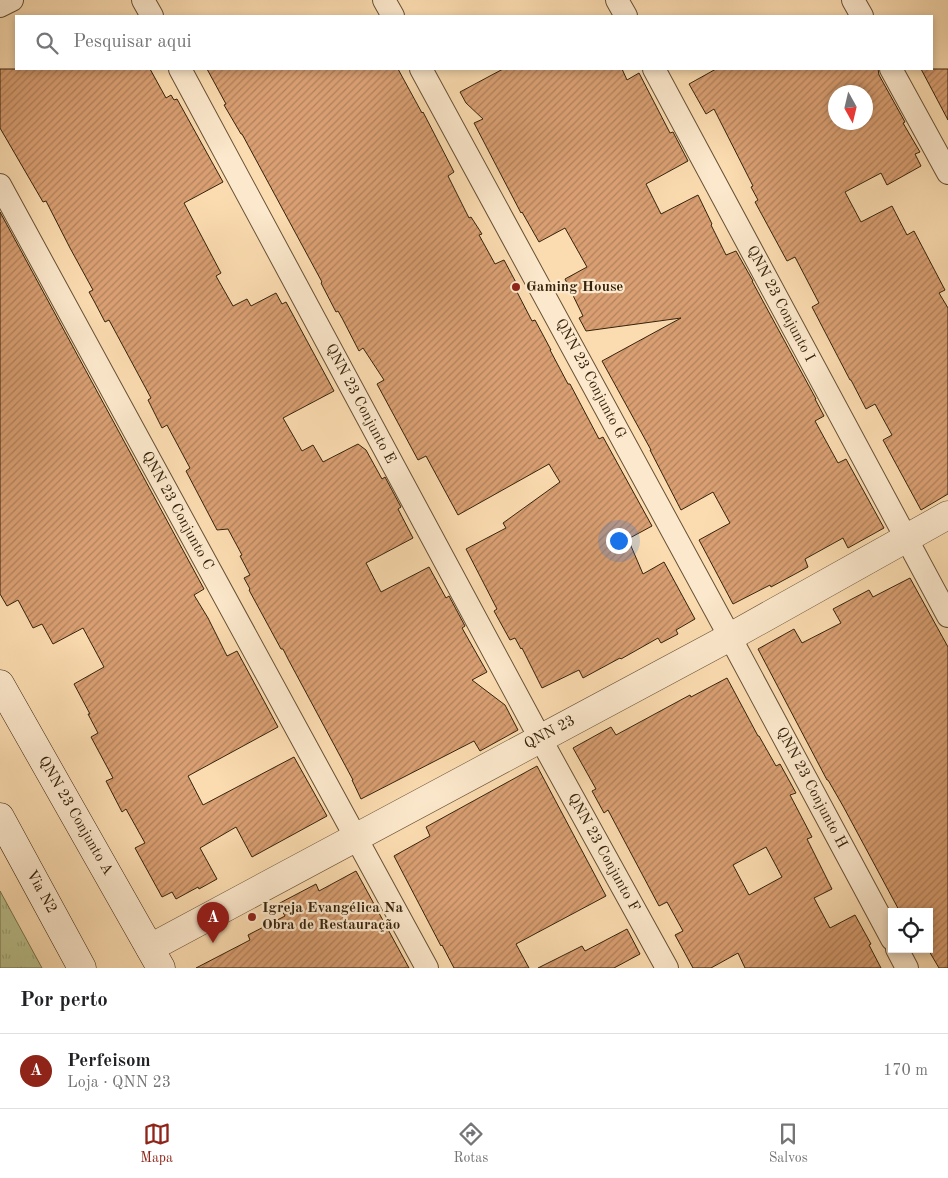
<!DOCTYPE html>
<html lang="pt">
<head>
<meta charset="utf-8">
<style>
  body { margin:0; font-family:"Old Standard TT",serif; background:#f2f2f2; color:#202124 }
  .controls { position:absolute; right:15px; bottom:15px; display:grid; overflow:hidden; border-radius:0px; box-shadow:0 2px 8px #0003 }
  .controls button { width:45px; height:45px; display:grid; place-items:center; padding:0; border:0; border-bottom:1px solid #e0e0e0; background:#fff; color:#202124; font:25px sans-serif }
  .compass { position:absolute; left:828px; top:85px; width:45px; height:45px; border-radius:50%; background:#fff; box-shadow:0 2px 8px #0003; rotate:172deg }
  .you { position:absolute; left:618px; top:540px; width:18px; height:18px; margin:-12px; border:4px solid #fff; border-radius:50%; background:#1a73e8; box-shadow:0 0 0 8px #1a73e833 }
  .badge { display:grid; place-items:center; width:32px; height:32px; border-radius:50%; background:#8f2418; color:#fff; font-size:16px; font-weight:700 }
  .pin { position:absolute; translate:-50% -41px; filter:drop-shadow(0 1px 2px #0008) }
  .pin::after { content:''; position:absolute; top:26px; width:18px; height:15px; background:inherit; clip-path:polygon(0 0,100% 0,50% 100%) }
  .list { margin:0; padding:0; list-style:none }
  h2 { display:flex; justify-content:space-between; align-items:center; height:65px; margin:0; padding:0 20px; font-size:21px }
  h2 small { font-size:16px; font-weight:400; color:#757577 }
  .list li { display:grid; grid-template-columns:32px 1fr auto; gap:15px; align-items:center; box-sizing:border-box; height:75px; padding:0 20px; border-top:1px solid #e0e0e0 }
  .list b { display:block; font-size:19px; white-space:nowrap }
  .list p { margin:0; font-size:16px; white-space:nowrap; color:#757577 }
  .list em { font-size:16px; font-style:normal; color:#757577 }
  .icon { flex:none; width:28px; height:28px; fill:none; stroke:currentColor; stroke-width:2; stroke-linecap:round; stroke-linejoin:round }
  .map { position:relative; flex:none; width:948px; height:968px; overflow:hidden }
  .search { position:absolute; background:#fff; box-shadow:0 2px 8px #0003; left:15px; right:15px; top:15px; height:55px; display:flex; align-items:center; gap:12px; box-sizing:border-box; padding:0 18px; border-radius:0px; color:#757577; font-size:19px }
  .sheet { height:140px; background:#fff }
  nav { display:flex; justify-content:space-around; align-items:center; box-sizing:border-box; height:70px; border-top:1px solid #e0e0e0; background:#fff; font-size:14px; color:#757577 }
  nav a { display:grid; justify-items:center; gap:2px }
  nav .on { color:#8f2418 }
  .map>svg:first-child { display:block }
  .grass { fill:url(#grass-tufts); stroke:#78724d }
  .building { fill:url(#building-hatch); stroke:#35230c; fill-rule:evenodd }
  .lines { fill:none; stroke-linecap:round; stroke-linejoin:round }
  .minor-casing { stroke:#665135; stroke-width:24 }
  .tertiary-casing { stroke:#665135; stroke-width:29 }
  .secondary-casing { stroke:#35230c; stroke-width:29 }
  .minor { stroke:#fce8cc; stroke-width:22 }
  .tertiary { stroke:#fce8cc; stroke-width:28 }
  .secondary { stroke:#fce8cc; stroke-width:28 }
  .poi-dot { fill:#8f2418; stroke:#fce8cc; stroke-width:2 }
  .labels { text-anchor:middle; dominant-baseline:central; stroke-width:4.5; stroke-linejoin:round; paint-order:stroke }
  .poi-label { font-size:15px; font-weight:bold; fill:#35230c; stroke:#fce8cc; text-anchor:start }
  .street-label { font-size:15px; fill:#35230c; stroke:#fce8cc }
</style>
</head>
<body>
<div class="map">
<svg width="948" height="968" viewBox="0 0 948 968">
  <defs>
    <pattern id="grass-tufts" width="24" height="20" patternUnits="userSpaceOnUse" patternTransform="scale(1.25)"><rect width="24" height="20" fill="#bac28e"/><path d="M3 7l-1-3M5 7V3M7 7l1-3M15 17l-1-3M17 17v-4M19 17l1-3" fill="none" stroke="#a0a679"/></pattern>
    <pattern id="building-hatch" width="6" height="6" patternUnits="userSpaceOnUse" patternTransform="scale(1.25)"><rect width="6" height="6" fill="#d99f72"/><path d="M-1 1l2-2M0 6l6-6M5 7l2-2" fill="none" stroke="#b1815c"/></pattern>
  </defs>
  <rect width="100%" height="100%" fill="#fbdcb0"/>
  <filter id="stains"><feTurbulence type="fractalNoise" baseFrequency=".004" numOctaves="4"/><feColorMatrix values="0 0 0 0 .2 0 0 0 0 .09 0 0 0 0 .02 0 0 0 .5 -.17"/></filter>
  <radialGradient id="worn" r=".72"><stop offset=".6" stop-color="#630" stop-opacity="0"/><stop offset="1" stop-color="#630" stop-opacity=".3"/></radialGradient>
  <path class="grass" d="M 0,891 L 42,968 L 0,968 Z"/>
  <path class="building" d="M 0,69 L 150,69 L 166,98 L 171,95 L 174,100 L 177,99 L 223,182 L 184,203 L 221,273 L 216,276 L 233,306 L 247,299 L 251,306 L 276,293 L 282,304 L 286,302 L 334,391 L 283,418 L 302,451 L 313,445 L 323,462 L 358,444 L 366,450 L 382,479 L 385,477 L 401,507 L 398,509 L 413,538 L 366,563 L 381,592 L 429,567 L 446,598 L 449,596 L 465,626 L 462,628 L 487,672 L 472,680 L 505,705 L 518,730 L 480,751 L 474,741 L 361,799 L 352,780 L 353,780 L 288,659 L 283,649 L 281,649 L 249,590 L 250,589 L 244,578 L 250,575 L 240,556 L 242,555 L 228,529 L 217,530 L 186,471 L 190,468 L 167,425 L 162,428 L 148,400 L 151,398 L 109,320 L 105,322 L 94,301 L 89,292 L 93,290 L 70,248 L 46,201 L 43,202 L 0,128 Z
    M 207,69 L 398,69 L 422,113 L 423,112 L 454,172 L 448,176 L 469,218 L 471,217 L 482,234 L 479,235 L 495,264 L 504,260 L 520,290 L 517,292 L 532,321 L 535,320 L 551,350 L 550,350 L 568,384 L 570,384 L 599,439 L 603,437 L 652,526 L 628,539 L 643,574 L 664,562 L 695,619 L 676,630 L 678,634 L 661,643 L 658,638 L 621,659 L 620,658 L 583,678 L 579,670 L 542,688 L 522,648 L 521,649 L 515,638 L 510,640 L 494,611 L 497,609 L 466,549 L 506,528 L 503,523 L 560,482 L 549,464 L 458,515 L 426,456 L 418,460 L 377,384 L 384,380 L 363,348 L 359,351 L 342,318 L 338,311 L 336,312 L 321,283 L 322,282 L 242,134 L 241,134 L 224,105 L 226,104 Z
    M 503,69 L 622,69 L 627,80 L 639,73 L 670,133 L 673,132 L 688,161 L 646,184 L 661,214 L 698,195 L 712,224 L 711,225 L 726,255 L 736,251 L 753,281 L 752,281 L 816,399 L 815,399 L 824,416 L 815,421 L 838,463 L 846,459 L 884,528 L 848,548 L 843,538 L 805,559 L 808,567 L 771,587 L 770,585 L 733,604 L 699,540 L 730,523 L 713,492 L 681,510 L 650,450 L 651,450 L 602,361 L 681,318 L 586,331 L 579,318 L 583,316 L 565,279 L 587,267 L 565,228 L 539,242 L 522,212 L 521,213 L 474,123 L 483,119 L 466,103 L 460,92 Z
    M 716,69 L 878,69 L 879,75 L 905,122 L 903,123 L 920,152 L 915,154 L 921,166 L 887,185 L 881,173 L 845,192 L 861,222 L 892,206 L 907,235 L 914,231 L 945,290 L 939,293 L 948,308 L 948,494 L 921,510 L 883,440 L 892,435 L 875,404 L 866,409 L 851,380 L 850,380 L 812,307 L 819,303 L 795,257 L 787,261 L 755,202 L 758,200 L 751,187 L 753,186 L 714,109 L 706,114 L 689,84 ZM 836,92 L 866,92 L 866,122 L 836,122 Z
    M 921,69 L 948,69 L 948,120 Z
    M 0,212 L 204,589 L 194,595 L 208,618 L 227,656 L 237,651 L 278,727 L 188,776 L 203,805 L 294,757 L 327,816 L 252,857 L 236,827 L 200,848 L 217,879 L 199,889 L 198,887 L 176,899 L 172,892 L 162,897 L 135,848 L 145,843 L 126,809 L 122,812 L 106,781 L 113,778 L 91,737 L 98,733 L 88,714 L 90,714 L 74,684 L 104,667 L 83,628 L 53,644 L 42,624 L 33,628 L 18,600 L 7,606 L 0,594 Z
    M 910,578 L 948,647 L 948,968 L 939,968 L 929,951 L 929,912 L 900,912 L 843,806 L 828,780 L 827,780 L 758,649 L 794,629 L 802,643 L 841,623 L 833,609 L 869,590 L 873,597 Z
    M 727,678 L 758,736 L 759,736 L 776,766 L 780,764 L 796,793 L 790,795 L 812,837 L 807,839 L 832,889 L 814,898 L 830,928 L 855,915 L 871,944 L 869,945 L 881,968 L 745,968 L 738,953 L 711,968 L 693,968 L 675,935 L 683,931 L 667,902 L 659,906 L 608,810 L 604,813 L 592,791 L 596,789 L 573,748 L 611,727 L 616,735 L 690,695 L 691,697 ZM 766,847 L 782,877 L 749,895 L 733,865 Z
    M 537,766 L 606,896 L 516,944 L 529,968 L 454,968 L 442,945 L 441,946 L 394,856 L 430,836 L 426,827 Z
    M 356,871 L 409,968 L 196,968 L 250,940 L 248,935 L 285,916 L 278,904 L 316,884 L 319,891 Z
    M 627,929 L 640,954 L 614,968 L 538,968 L 582,946 L 585,951 Z"/>
  <g class="lines">
    <g class="minor-casing">
      <path id="minor" d="M 143,0 L 152,16
        M 384,0 L 393,16
        M 617,0 L 626,16
        M 853,0 L 862,16
        M 0,6 L 12,0
        M 180,69 L 540,738 L 667,968
        M 421,69 L 730,637 L 892,939
        M 654,69 L 948,616
        M 891,69 L 948,173
        M 0,185 L 427,968
        M 897,949 L 907,968"/>
    </g>
    <g class="tertiary-casing">
      <path id="tertiary" d="M 150,948 L 730,637 L 948,515"/>
    </g>
    <g class="secondary-casing">
      <path id="secondary" d="M 0,684 L 161,968
        M 0,817 L 82,968"/>
    </g>
    <use href="#minor" class="minor"/>
    <use href="#tertiary" class="tertiary"/>
    <use href="#secondary" class="secondary"/>
  </g>
  <g class="poi-dot">
    <circle cx="516" cy="287" r="5"/>
    <circle cx="252" cy="917" r="5"/>
  </g>
  <g class="labels">
    <g class="poi-label">
      <text x="526" y="287">Gaming House</text>
      <text x="262" y="908">Igreja Evangélica Na<tspan x="262" dy="17">Obra de Restauração</tspan></text>
    </g>
    <g class="street-label">
      <text transform="translate(780 304) rotate(62)">QNN 23 Conjunto I</text>
      <text transform="translate(590 379) rotate(62)">QNN 23 Conjunto G</text>
      <text transform="translate(360 404) rotate(62)">QNN 23 Conjunto E</text>
      <text transform="translate(177 511) rotate(61)">QNN 23 Conjunto C</text>
      <text transform="translate(550 733) rotate(-28)">QNN 23</text>
      <text transform="translate(811 788) rotate(62)">QNN 23 Conjunto H</text>
      <text transform="translate(75 816) rotate(60)">QNN 23 Conjunto A</text>
      <text transform="translate(603 853) rotate(61)">QNN 23 Conjunto F</text>
      <text transform="translate(41 892) rotate(61)">Via N2</text>
    </g>
  </g>
  <rect width="100%" height="100%" filter="url(#stains)"/>
  <rect width="100%" height="100%" fill="url(#worn)"/>
</svg>
<div class="controls">
<button><svg class="icon" aria-label="locate" viewBox="0 0 24 24"><circle cx="12" cy="12" r="6"/><path d="M12 2v4M12 18v4M2 12h4M18 12h4"/></svg></button>
</div>
<svg class="compass" viewBox="-18 -18 36 36"><path d="M0-13l5 13h-10z" fill="#e53935"/><path d="M0 13l5-13h-10z" fill="#757577"/></svg>
<div class="you"></div>
<div class="pin badge" style="left:213px;top:943px">A</div>
<div class="search"><svg class="icon" aria-label="search" viewBox="0 0 24 24"><circle cx="10" cy="10" r="6"/><path d="M15 15l6 6"/></svg>Pesquisar aqui</div>
</div>
<section class="sheet">
<h2>Por perto<small></small></h2>
<ul class="list">
<li><span class="badge">A</span><div><b>Perfeisom</b><p>Loja · QNN 23</p></div><em>170 m</em></li>
</ul>
</section>
<nav>
<a class="on"><svg class="icon" aria-label="map" viewBox="0 0 24 24"><path d="M3 6l6-2 6 2 6-2v14l-6 2-6-2-6 2zM9 4v14M15 6v14"/></svg>Mapa</a>
<a><svg class="icon" aria-label="directions" viewBox="0 0 24 24"><path d="M12 3l9 9-9 9-9-9zM9 14v-3h6M13 9l2 2-2 2"/></svg>Rotas</a>
<a><svg class="icon" aria-label="saved" viewBox="0 0 24 24"><path d="M7 4h10v16l-5-4-5 4z"/></svg>Salvos</a>
</nav>
</body>
</html>
